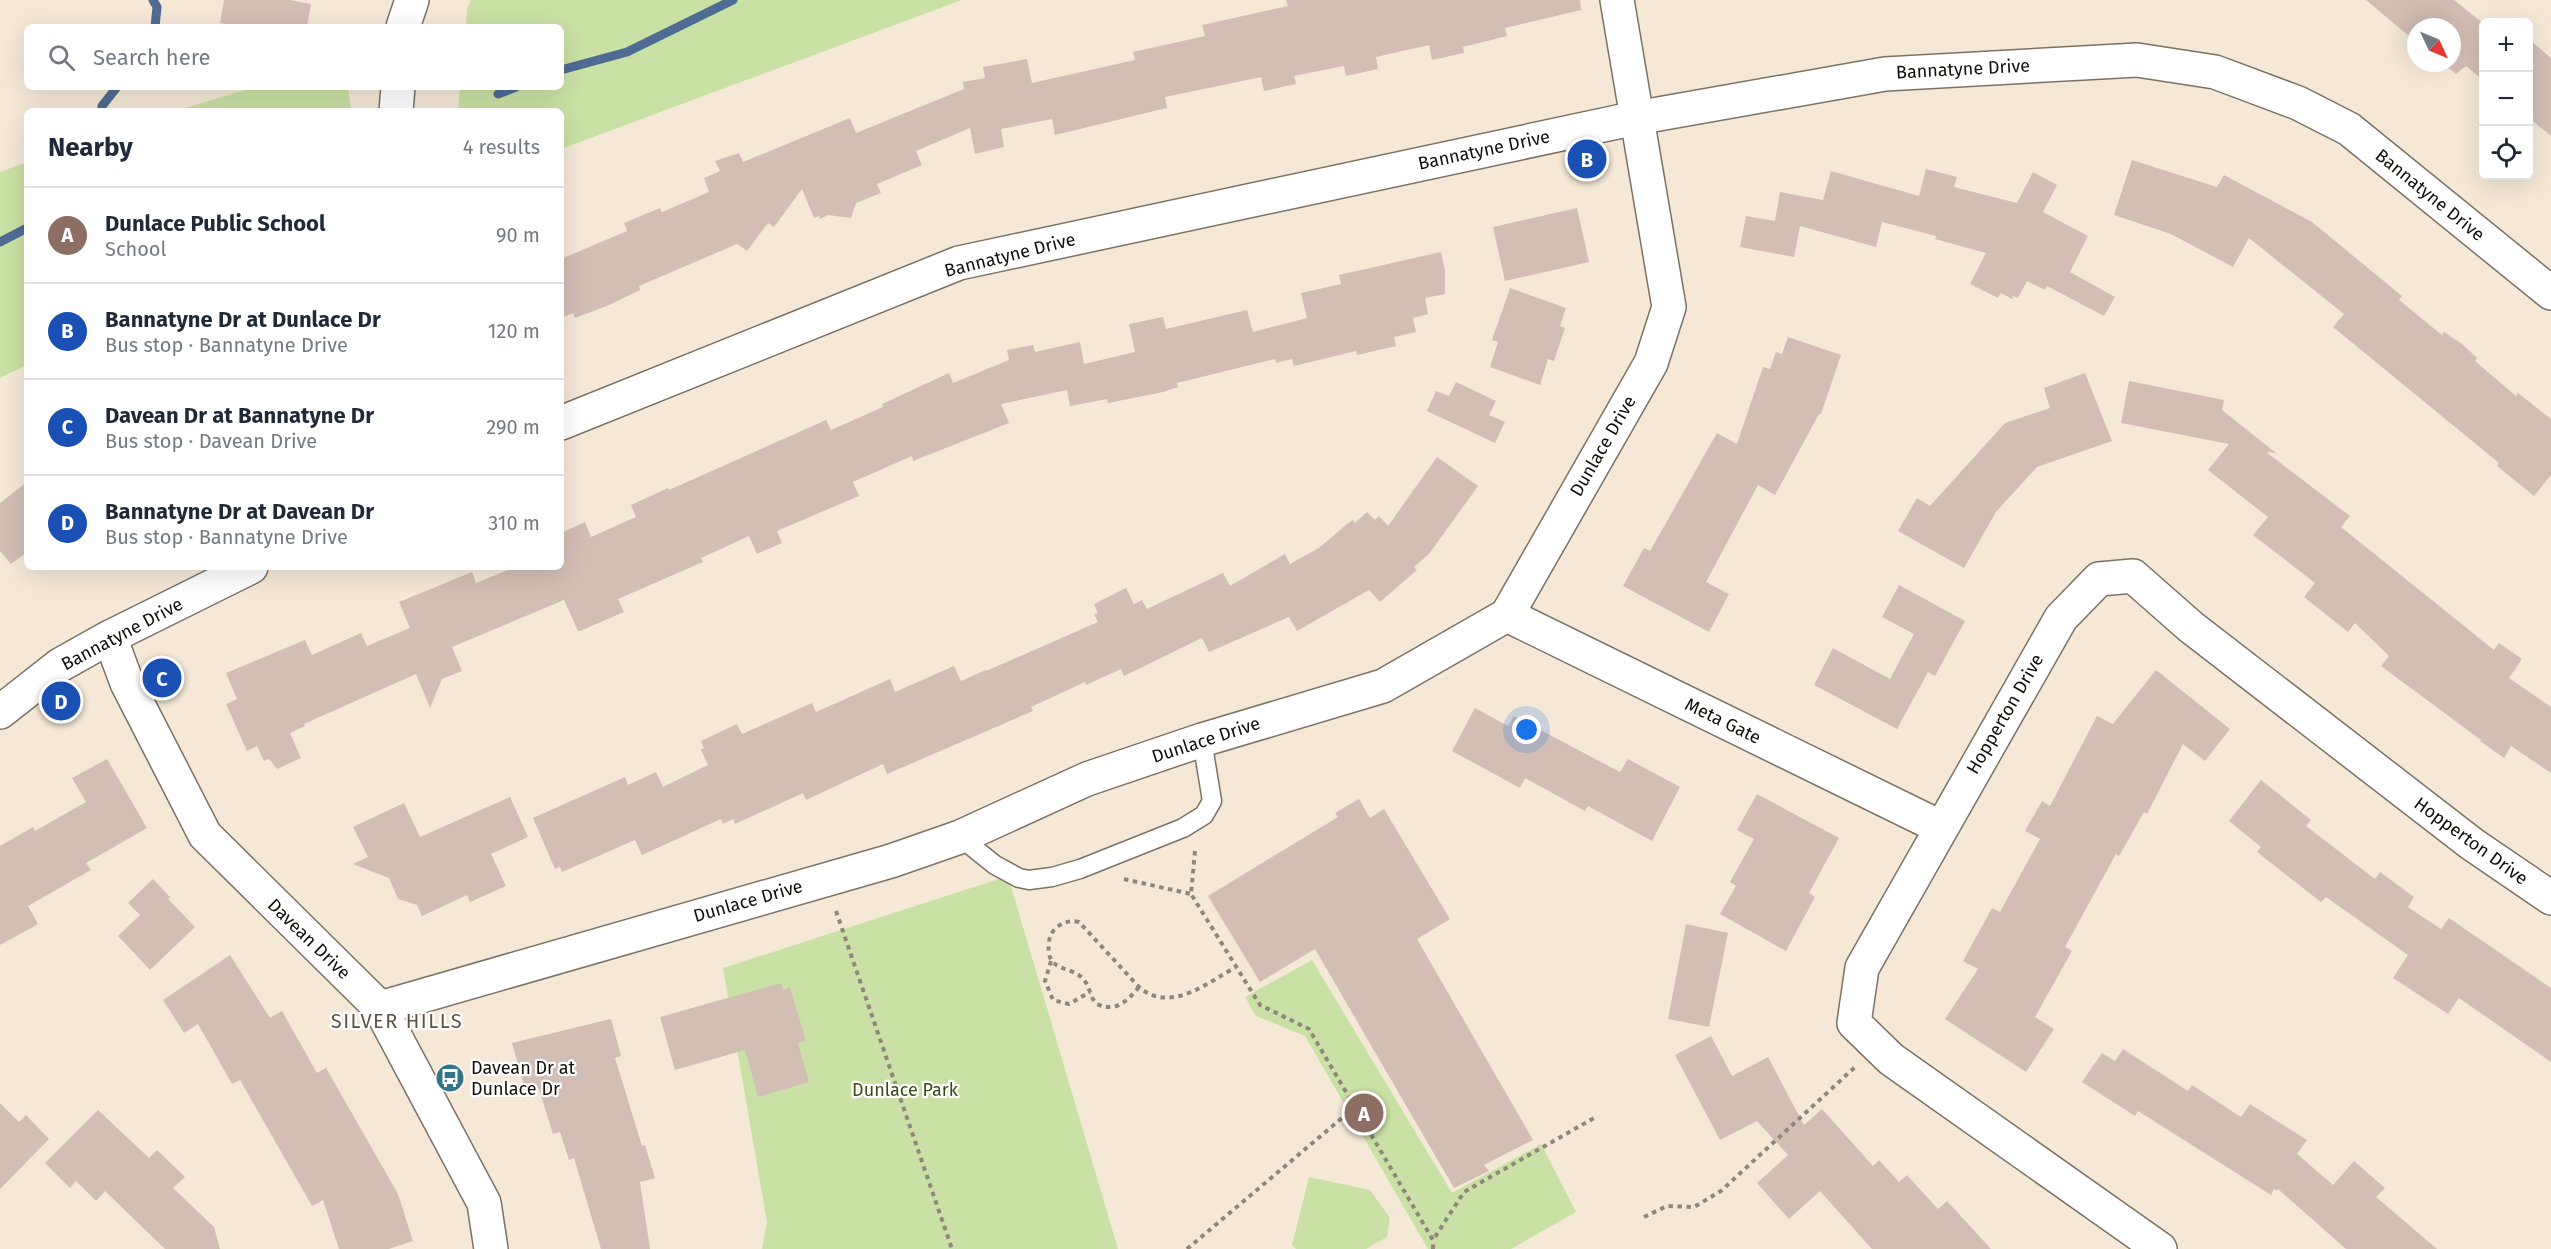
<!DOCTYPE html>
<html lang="en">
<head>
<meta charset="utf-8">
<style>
  body { margin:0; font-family:"Fira Sans",sans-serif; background:#f6f6f7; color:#1f2937 }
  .controls { position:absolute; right:18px; top:18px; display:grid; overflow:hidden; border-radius:9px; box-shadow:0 6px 24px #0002 }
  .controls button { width:54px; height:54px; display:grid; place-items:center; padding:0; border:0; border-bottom:2px solid #e0e1e3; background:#fff; color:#1f2937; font:30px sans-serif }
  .compass { position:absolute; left:2407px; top:18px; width:54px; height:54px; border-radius:50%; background:#fff; box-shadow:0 6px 24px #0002; rotate:134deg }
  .you { position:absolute; left:1527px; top:730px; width:21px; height:21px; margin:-15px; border:4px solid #fff; border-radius:50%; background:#1a73e8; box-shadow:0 0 0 9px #1a73e833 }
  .badge { display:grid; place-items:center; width:39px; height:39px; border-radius:50%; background:#337487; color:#fff; font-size:20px; font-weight:700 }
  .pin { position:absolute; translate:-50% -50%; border:3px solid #fff; box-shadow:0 2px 6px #0006 }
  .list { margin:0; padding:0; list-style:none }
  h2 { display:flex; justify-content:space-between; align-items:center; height:78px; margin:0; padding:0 24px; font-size:26px }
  h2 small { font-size:20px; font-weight:400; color:#747a83 }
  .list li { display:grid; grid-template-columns:39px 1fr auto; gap:18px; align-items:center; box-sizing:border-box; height:96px; padding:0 24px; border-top:2px solid #e0e1e3 }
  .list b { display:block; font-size:22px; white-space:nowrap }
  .list p { margin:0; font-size:20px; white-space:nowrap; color:#747a83 }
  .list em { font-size:20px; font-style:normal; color:#747a83 }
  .icon { flex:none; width:33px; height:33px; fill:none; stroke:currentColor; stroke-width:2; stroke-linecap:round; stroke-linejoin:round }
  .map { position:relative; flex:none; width:2551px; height:1249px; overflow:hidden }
  .search { position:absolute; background:#fff; box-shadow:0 6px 24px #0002; left:24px; top:24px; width:540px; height:66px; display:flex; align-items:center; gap:15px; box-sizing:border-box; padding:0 21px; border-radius:9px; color:#747a83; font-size:22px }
  .panel { position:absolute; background:#fff; box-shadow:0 6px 24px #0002; left:24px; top:108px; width:540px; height:462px; border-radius:9px }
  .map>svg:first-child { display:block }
  .green { fill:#cae1a5 }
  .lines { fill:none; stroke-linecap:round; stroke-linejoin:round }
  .stream { stroke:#506b93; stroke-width:9 }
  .building { fill:#d3beb5 }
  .service-casing { stroke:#7d7262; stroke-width:21 }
  .minor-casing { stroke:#7d7262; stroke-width:36 }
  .path { stroke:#90877b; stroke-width:4; stroke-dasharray:4.5 4.5; stroke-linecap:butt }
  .service { stroke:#fff; stroke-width:18 }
  .minor { stroke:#fff; stroke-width:33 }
  .labels { text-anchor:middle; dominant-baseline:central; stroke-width:4.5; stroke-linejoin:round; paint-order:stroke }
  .street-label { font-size:18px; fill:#120e08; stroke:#fff }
  .poi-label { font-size:18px; fill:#120e08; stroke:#fff; text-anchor:start }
  .park-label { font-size:18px; fill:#3a4a16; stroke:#fff }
  .neighbourhood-label { font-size:20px; letter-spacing:1.5px; fill:#5d5243; stroke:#fff }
</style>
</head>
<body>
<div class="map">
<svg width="2551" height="1249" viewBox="0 0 2551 1249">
  <rect width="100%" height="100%" fill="#f5e8d7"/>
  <path class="green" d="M 471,0 L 962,0 L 561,149 L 561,111 L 458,111 L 460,87 L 561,87 L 561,27 L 466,27 L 467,9 Z
    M 255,87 L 348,87 L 351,111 L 175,111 Z
    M 27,162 L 27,365 L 0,378 L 0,172 Z
    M 1008,876 L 1118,1249 L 762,1249 L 767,1222 L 723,968 Z
    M 1312,960 L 1452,1193 L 1541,1144 L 1576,1212 L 1511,1249 L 1428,1249 L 1305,1036 L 1256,1016 L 1245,997 Z
    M 1309,1177 L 1370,1190 L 1390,1218 L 1387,1237 L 1366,1249 L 1296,1249 L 1292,1245 Z"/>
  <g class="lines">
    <path class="stream" d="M 153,0 L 157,7 L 155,27
      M 561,70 L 627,52 L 733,0
      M 498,94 L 516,87
      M 102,111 L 102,106 L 117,87
      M 0,242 L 27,228"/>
  </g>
  <path class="building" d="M 224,0 L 290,0 L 311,4 L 307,27 L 242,27 L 220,23 Z
    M 1286,0 L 1580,0 L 1581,10 L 1505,28 L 1507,36 L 1463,47 L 1464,53 L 1432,60 L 1429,45 L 1376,57 L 1378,69 L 1346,76 L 1344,66 L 1294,76 L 1296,84 L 1264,91 L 1261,77 L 1165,97 L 1167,108 L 1055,135 L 1052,119 L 1001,129 L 1004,147 L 975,154 L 970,128 L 916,151 L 922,165 L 877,184 L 881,193 L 856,203 L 851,218 L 828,215 L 820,219 L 819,216 L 814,218 L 802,189 L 774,227 L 768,223 L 747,251 L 737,244 L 639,286 L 640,290 L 607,306 L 575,318 L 573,313 L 561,318 L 561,259 L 627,231 L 624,223 L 660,208 L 662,212 L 709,192 L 704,178 L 720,171 L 715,161 L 739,153 L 743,162 L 850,118 L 856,133 L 964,89 L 963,82 L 985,78 L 983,67 L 1027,59 L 1032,83 L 1135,60 L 1133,52 L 1205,36 L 1202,25 L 1288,6 Z
    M 2366,0 L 2454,0 L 2484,24 L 2484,81 L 2466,66 L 2456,74 L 2442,63 L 2452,63 L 2452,27 L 2416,27 L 2416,42 Z
    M 2529,39 L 2551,58 L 2551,136 L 2529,118 Z
    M 2132,160 L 2217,187 L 2224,175 L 2312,222 L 2402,296 L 2399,300 L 2442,335 L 2444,332 L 2462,344 L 2477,358 L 2475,361 L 2516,396 L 2518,393 L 2551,419 L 2551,475 L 2534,496 L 2497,466 L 2499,463 L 2333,327 L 2344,314 L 2249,238 L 2233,267 L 2171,234 L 2114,215 Z
    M 1926,169 L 1957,177 L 1954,187 L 2017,203 L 2033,172 L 2057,185 L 2043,212 L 2088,236 L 2070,272 L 2115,297 L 2104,316 L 2047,286 L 2045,290 L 2027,281 L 2018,298 L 2013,296 L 2012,299 L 2001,293 L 1998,298 L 1970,284 L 1986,253 L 1935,239 L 1936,236 L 1882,222 L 1876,247 L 1800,226 L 1794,257 L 1740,247 L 1746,216 L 1775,221 L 1780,192 L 1823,200 L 1831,171 L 1919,196 Z
    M 1577,208 L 1589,262 L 1505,281 L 1493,227 Z
    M 1441,252 L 1445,270 L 1445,294 L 1425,298 L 1428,314 L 1413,318 L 1416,332 L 1394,337 L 1396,346 L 1357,355 L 1356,351 L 1294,366 L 1292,359 L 1276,363 L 1275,359 L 1177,383 L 1178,387 L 1163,392 L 1108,403 L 1107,399 L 1070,406 L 1067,390 L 1001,404 L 1009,423 L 913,461 L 912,456 L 853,482 L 859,496 L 777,531 L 782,543 L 757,554 L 749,536 L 701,558 L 703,562 L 618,599 L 624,612 L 580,631 L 578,631 L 564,600 L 452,647 L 462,671 L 442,679 L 430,708 L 416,674 L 304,724 L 305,726 L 290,733 L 301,758 L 277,769 L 269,759 L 264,761 L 257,746 L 247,751 L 226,704 L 237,699 L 226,673 L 305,640 L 312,655 L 361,633 L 367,646 L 410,628 L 399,602 L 472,572 L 476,583 L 515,567 L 561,567 L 561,533 L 585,522 L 591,537 L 636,517 L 631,505 L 668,488 L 669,490 L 826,420 L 831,430 L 883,407 L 882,404 L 949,373 L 953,383 L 1009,360 L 1007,350 L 1033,345 L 1035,352 L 1080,342 L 1084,364 L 1135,352 L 1129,324 L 1163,317 L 1166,329 L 1247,310 L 1253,332 L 1307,318 L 1301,293 L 1341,284 L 1339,275 Z
    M 1510,288 L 1566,308 L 1560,326 L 1565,328 L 1554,361 L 1548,359 L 1540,385 L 1490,367 L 1498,342 L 1492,340 Z
    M 1788,337 L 1841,355 L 1821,414 L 1819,414 L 1775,495 L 1758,485 L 1706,582 L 1729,594 L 1709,632 L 1623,586 L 1644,548 L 1650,551 L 1717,433 L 1737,444 L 1763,367 L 1770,369 L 1776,352 L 1782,354 Z
    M 2085,373 L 2112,441 L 2037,467 L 1996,512 L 1964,568 L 1898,531 L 1917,498 L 1930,506 L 2005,423 L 2050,408 L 2044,388 Z
    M 2129,381 L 2224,400 L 2222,410 L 2276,453 L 2266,452 L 2350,516 L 2341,527 L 2494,650 L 2499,643 L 2522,659 L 2509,678 L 2551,707 L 2551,773 L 2511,746 L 2504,758 L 2480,741 L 2481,740 L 2381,666 L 2389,656 L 2355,623 L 2348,632 L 2304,597 L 2315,583 L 2253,535 L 2268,517 L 2208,470 L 2229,444 L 2121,423 Z
    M 1456,382 L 1496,401 L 1489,415 L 1505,422 L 1495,443 L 1427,411 L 1436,391 L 1449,396 Z
    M 1437,457 L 1478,486 L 1429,554 L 1414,567 L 1417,570 L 1380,602 L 1369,590 L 1297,631 L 1289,617 L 1209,652 L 1202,638 L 1124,676 L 1121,669 L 1086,685 L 1085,682 L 1031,707 L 1033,711 L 887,774 L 883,764 L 806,800 L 803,793 L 735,824 L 733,819 L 723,824 L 721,819 L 642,855 L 635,840 L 562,872 L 560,867 L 555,869 L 533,818 L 625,777 L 628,785 L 656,772 L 663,787 L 708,765 L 701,750 L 704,748 L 701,741 L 737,724 L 742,734 L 812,703 L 816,712 L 890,679 L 895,692 L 954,666 L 961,681 L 986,670 L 986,671 L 1098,622 L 1094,614 L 1098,613 L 1094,604 L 1126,588 L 1134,604 L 1142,600 L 1147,609 L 1223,573 L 1230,586 L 1285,554 L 1290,564 L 1319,548 L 1347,524 L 1353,520 L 1355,523 L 1367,512 L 1375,520 L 1379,516 L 1388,526 Z
    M 27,482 L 27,552 L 11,564 L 0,551 L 0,503 Z
    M 1899,585 L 1965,621 L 1935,676 L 1928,672 L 1897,729 L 1814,685 L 1833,648 L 1890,679 L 1914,634 L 1882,617 Z
    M 2156,670 L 2230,729 L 2205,761 L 2183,744 L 2147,814 L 2144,812 L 2119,856 L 2116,854 L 2065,947 L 2072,951 L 2035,1017 L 2054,1029 L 2026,1072 L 1945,1019 L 1978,969 L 1963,961 L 1992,908 L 2000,912 L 2040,839 L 2025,831 L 2042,801 L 2050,806 L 2097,716 L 2113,724 Z
    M 1475,708 L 1508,726 L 1514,716 L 1620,772 L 1628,759 L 1680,787 L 1652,841 L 1588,806 L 1585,811 L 1525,778 L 1520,788 L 1452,751 Z
    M 107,759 L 147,828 L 86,863 L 91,870 L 28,906 L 38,924 L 0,945 L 0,846 L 33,827 L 35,831 L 86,802 L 72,778 Z
    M 2261,780 L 2311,820 L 2306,826 L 2375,879 L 2380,872 L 2414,897 L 2408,907 L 2441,929 L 2449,918 L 2551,988 L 2551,1062 L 2459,998 L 2448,1014 L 2393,978 L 2408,955 L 2326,897 L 2321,902 L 2257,852 L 2261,847 L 2229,821 Z
    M 1757,794 L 1839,838 L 1809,893 L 1815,897 L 1786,951 L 1720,914 L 1736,886 L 1730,882 L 1754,839 L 1737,830 Z
    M 510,797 L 528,837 L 491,854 L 506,886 L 470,902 L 467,895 L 422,916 L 417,905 L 398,899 L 389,878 L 353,864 L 368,857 L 353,827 L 404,803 L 420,837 Z
    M 1359,799 L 1370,818 L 1384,809 L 1450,919 L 1417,939 L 1533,1140 L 1484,1165 L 1489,1171 L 1454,1188 L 1315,949 L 1260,982 L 1208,896 L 1338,817 L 1335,813 Z
    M 153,879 L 170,897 L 168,899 L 195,927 L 150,970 L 118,936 L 140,915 L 128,903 Z
    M 1686,924 L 1728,933 L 1709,1027 L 1668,1019 Z
    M 230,955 L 270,1018 L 282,1011 L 317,1073 L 326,1068 L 398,1194 L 413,1241 L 389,1249 L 339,1249 L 323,1200 L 312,1206 L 240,1080 L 232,1084 L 198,1024 L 184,1033 L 163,1000 Z
    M 781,983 L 783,990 L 790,987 L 806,1041 L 798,1043 L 809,1082 L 758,1097 L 745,1050 L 675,1070 L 660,1017 Z
    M 611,1019 L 621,1056 L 615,1058 L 642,1146 L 645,1145 L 655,1178 L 640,1182 L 650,1249 L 601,1249 L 574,1158 L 569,1160 L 560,1132 L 553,1134 L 539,1089 L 526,1092 L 512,1043 Z
    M 1711,1036 L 1732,1076 L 1768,1057 L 1804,1125 L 1822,1109 L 1873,1166 L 1879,1160 L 1899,1182 L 1907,1175 L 1938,1209 L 1947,1201 L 1991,1249 L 1872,1249 L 1820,1191 L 1789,1219 L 1757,1183 L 1788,1155 L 1757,1121 L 1720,1140 L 1675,1055 Z
    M 2123,1049 L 2188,1091 L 2192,1085 L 2241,1117 L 2250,1104 L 2307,1140 L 2297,1154 L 2333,1185 L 2354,1161 L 2385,1188 L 2376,1197 L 2437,1249 L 2346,1249 L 2278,1189 L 2276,1191 L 2274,1189 L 2271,1195 L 2138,1111 L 2135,1116 L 2082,1082 L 2102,1053 L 2115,1061 Z
    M 0,1103 L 19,1122 L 26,1115 L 49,1139 L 0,1189 Z
    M 98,1110 L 149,1158 L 157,1150 L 185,1177 L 173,1188 L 214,1227 L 220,1249 L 165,1249 L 105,1191 L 96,1201 L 76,1181 L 70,1188 L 45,1163 Z"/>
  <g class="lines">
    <g class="service-casing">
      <path id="service" d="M 960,837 L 995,865 L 1019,878 L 1029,880 L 1052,877 L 1080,869 L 1183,828 L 1204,815 L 1212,801 L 1202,740"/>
    </g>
    <g class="minor-casing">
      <path id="minor" d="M 403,27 L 412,0
        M 396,111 L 398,87
        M 561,423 L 959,263 L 1636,118 L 1885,74 L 2137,60 L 2215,72 L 2298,103 L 2349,129 L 2551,293
        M 1507,615 L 1940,827
        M 110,637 L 127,683 L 205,835 L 380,1008 L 484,1203 L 491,1249
        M 0,712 L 60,665 L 110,637 L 251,567
        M 380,1008 L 891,861 L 960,837 L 1087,779 L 1202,740 L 1383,686 L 1507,615 L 1651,363 L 1669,307 L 1617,0
        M 2160,1249 L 1891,1059 L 1854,1023 L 1862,968 L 2061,618 L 2099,579 L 2133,576 L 2191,627 L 2472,844 L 2551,898"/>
    </g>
    <path class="path" d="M 1195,851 L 1191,894 L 1260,1005 L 1309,1029 L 1433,1240 L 1464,1192 L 1594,1118
      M 1124,879 L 1191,894
      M 836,911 L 952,1249
      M 1051,961 L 1045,981 L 1053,1000 L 1069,1004 L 1090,992
      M 1139,987 C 1127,1001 1116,1013 1097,1004 C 1090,998 1090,987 1084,980 C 1072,964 1045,974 1049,943 C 1049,937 1052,931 1057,927 C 1064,922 1070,920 1079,922 L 1139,987 C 1170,1014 1207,983 1236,967
      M 1644,1217 L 1667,1206 L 1694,1207 L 1721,1191 L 1855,1067
      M 1187,1249 L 1355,1107
      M 1433,1249 L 1433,1240"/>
    <use href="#service" class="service"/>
    <use href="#minor" class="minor"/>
  </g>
  <defs>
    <g id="bus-disc" transform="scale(1.5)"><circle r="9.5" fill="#337487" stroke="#fff"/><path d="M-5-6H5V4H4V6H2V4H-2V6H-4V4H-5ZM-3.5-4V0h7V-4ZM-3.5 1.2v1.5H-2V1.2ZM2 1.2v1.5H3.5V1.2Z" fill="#fff"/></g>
  </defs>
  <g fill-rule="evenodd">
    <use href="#bus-disc" x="450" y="1078"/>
  </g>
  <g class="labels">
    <g class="street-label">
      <text transform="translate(1963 69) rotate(-3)">Bannatyne Drive</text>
      <text transform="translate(1484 150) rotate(-12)">Bannatyne Drive</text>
      <text transform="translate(2430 195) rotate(39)">Bannatyne Drive</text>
      <text transform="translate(1010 255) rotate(-14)">Bannatyne Drive</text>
      <text transform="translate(1603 446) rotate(-60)">Dunlace Drive</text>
      <text transform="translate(122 634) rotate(-28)">Bannatyne Drive</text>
      <text transform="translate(2005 714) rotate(-60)">Hopperton Drive</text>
      <text transform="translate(1723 721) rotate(26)">Meta Gate</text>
      <text transform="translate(1206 740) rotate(-18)">Dunlace Drive</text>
      <text transform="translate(2471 841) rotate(36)">Hopperton Drive</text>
      <text transform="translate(748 901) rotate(-16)">Dunlace Drive</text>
      <text transform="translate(309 939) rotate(44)">Davean Drive</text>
    </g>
    <g class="poi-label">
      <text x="471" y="1068">Davean Dr at<tspan x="471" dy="21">Dunlace Dr</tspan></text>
    </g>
    <g class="park-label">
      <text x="905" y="1090">Dunlace Park</text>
    </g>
    <g class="neighbourhood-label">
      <text x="397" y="1021">SILVER HILLS</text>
    </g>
  </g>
</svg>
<div class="controls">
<button>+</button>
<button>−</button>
<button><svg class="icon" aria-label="locate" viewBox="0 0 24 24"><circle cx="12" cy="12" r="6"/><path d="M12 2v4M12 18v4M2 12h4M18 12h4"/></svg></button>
</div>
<svg class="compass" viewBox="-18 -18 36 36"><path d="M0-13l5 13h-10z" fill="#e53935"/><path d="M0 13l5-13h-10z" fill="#747a83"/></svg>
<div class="you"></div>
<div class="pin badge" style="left:1364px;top:1113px;background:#8d6e63">A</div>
<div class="pin badge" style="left:1587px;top:159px;background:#1a4fb4">B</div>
<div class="pin badge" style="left:162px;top:678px;background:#1a4fb4">C</div>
<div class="pin badge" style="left:61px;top:701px;background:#1a4fb4">D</div>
<div class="search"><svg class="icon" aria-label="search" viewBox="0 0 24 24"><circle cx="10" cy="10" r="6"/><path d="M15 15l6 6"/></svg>Search here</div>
<section class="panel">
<h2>Nearby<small>4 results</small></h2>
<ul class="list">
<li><span class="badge" style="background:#8d6e63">A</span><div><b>Dunlace Public School</b><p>School</p></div><em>90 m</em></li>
<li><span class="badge" style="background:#1a4fb4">B</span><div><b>Bannatyne Dr at Dunlace Dr</b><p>Bus stop · Bannatyne Drive</p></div><em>120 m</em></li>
<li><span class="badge" style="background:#1a4fb4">C</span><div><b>Davean Dr at Bannatyne Dr</b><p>Bus stop · Davean Drive</p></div><em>290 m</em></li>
<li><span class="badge" style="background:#1a4fb4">D</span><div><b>Bannatyne Dr at Davean Dr</b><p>Bus stop · Bannatyne Drive</p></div><em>310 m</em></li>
</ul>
</section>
</div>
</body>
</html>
